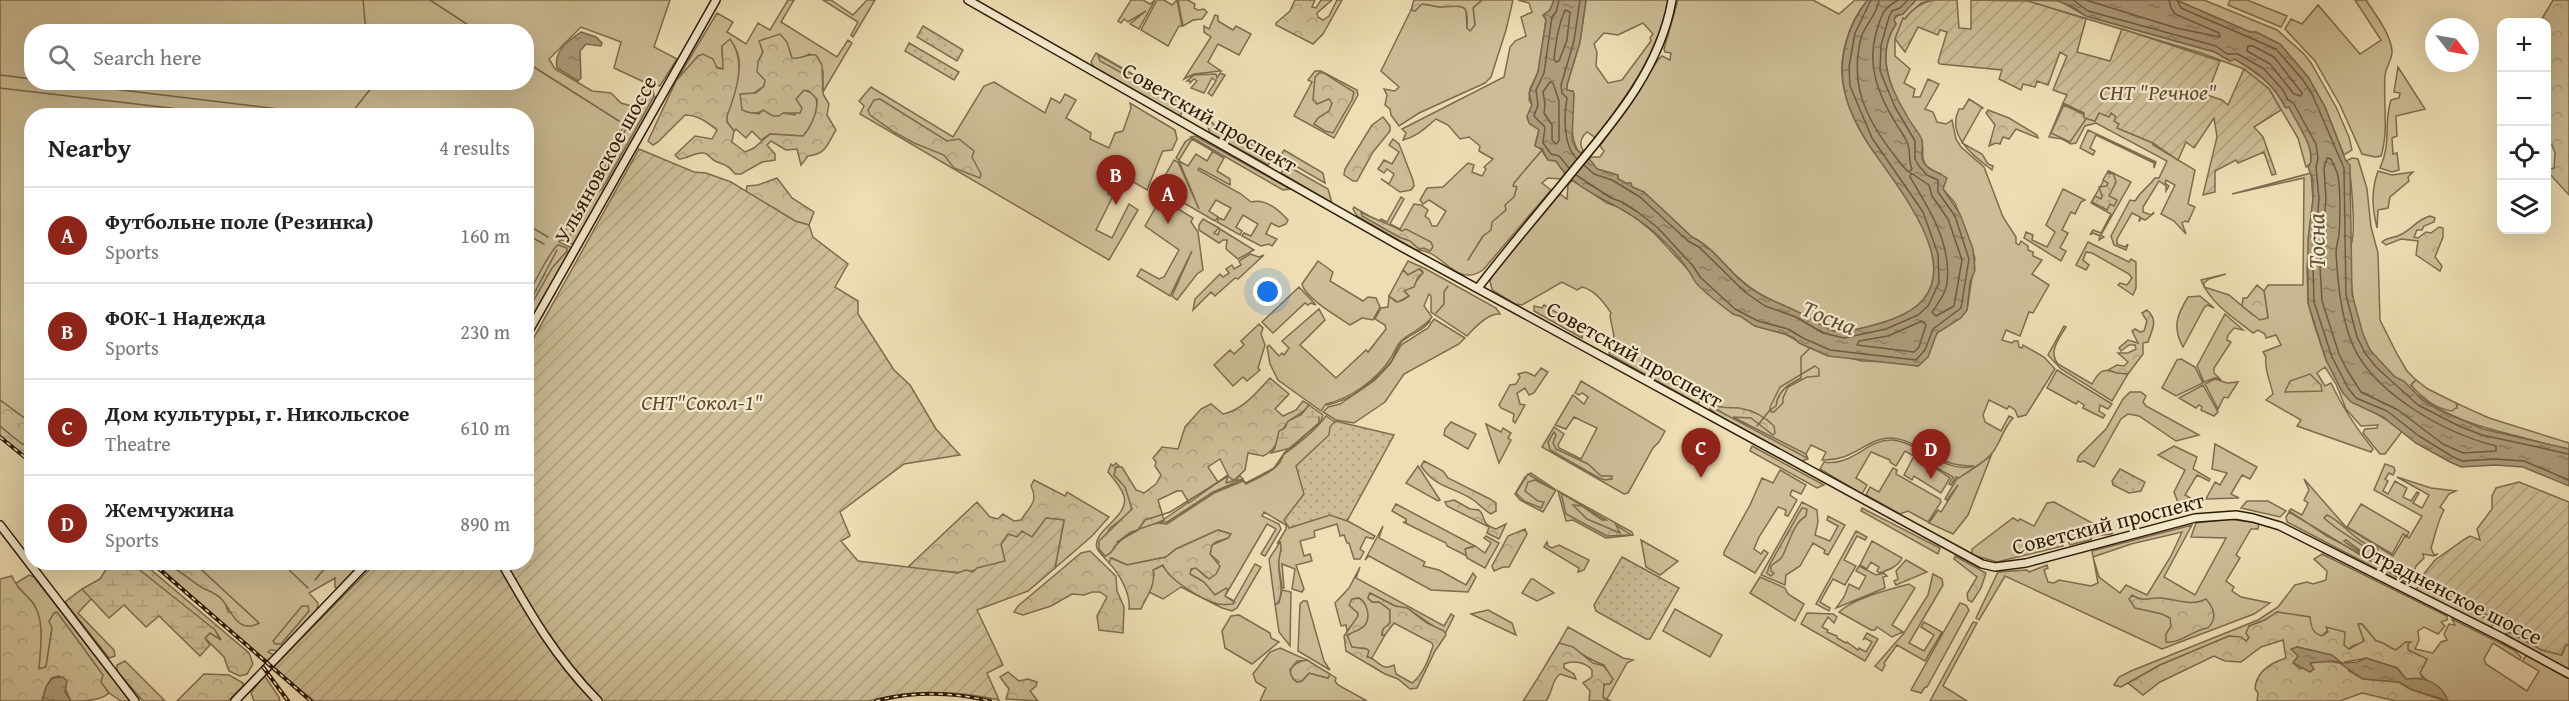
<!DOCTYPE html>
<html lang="en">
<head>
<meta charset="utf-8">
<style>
  body { margin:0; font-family:"Gentium Book Plus",serif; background:#f6f6f6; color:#222 }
  .controls { position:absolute; right:18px; top:18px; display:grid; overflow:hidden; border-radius:12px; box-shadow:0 6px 24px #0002 }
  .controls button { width:54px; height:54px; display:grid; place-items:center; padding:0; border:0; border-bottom:2px solid #e0e0e0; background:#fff; color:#222; font:30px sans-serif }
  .compass { position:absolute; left:2425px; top:18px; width:54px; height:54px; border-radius:50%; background:#fff; box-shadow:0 6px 24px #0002; rotate:121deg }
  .you { position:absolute; left:1268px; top:292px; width:21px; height:21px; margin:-15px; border:4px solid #fff; border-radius:50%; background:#1a73e8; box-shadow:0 0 0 9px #1a73e833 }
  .badge { display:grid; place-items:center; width:39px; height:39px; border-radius:50%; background:#8f2418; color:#fff; font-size:20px; font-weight:700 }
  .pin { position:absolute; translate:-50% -50px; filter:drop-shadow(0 2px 3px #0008) }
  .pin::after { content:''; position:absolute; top:32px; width:21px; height:18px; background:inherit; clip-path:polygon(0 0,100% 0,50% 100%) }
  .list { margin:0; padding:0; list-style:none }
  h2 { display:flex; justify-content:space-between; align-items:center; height:78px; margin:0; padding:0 24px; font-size:26px }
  h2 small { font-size:20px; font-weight:400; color:#767676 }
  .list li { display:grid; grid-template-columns:39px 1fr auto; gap:18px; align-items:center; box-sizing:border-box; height:96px; padding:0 24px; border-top:2px solid #e0e0e0 }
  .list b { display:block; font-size:22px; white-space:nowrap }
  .list p { margin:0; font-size:20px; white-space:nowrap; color:#767676 }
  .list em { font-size:20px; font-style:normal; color:#767676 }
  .icon { flex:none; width:33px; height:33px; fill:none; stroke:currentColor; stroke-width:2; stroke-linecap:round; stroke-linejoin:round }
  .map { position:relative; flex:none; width:2569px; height:701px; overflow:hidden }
  .search { position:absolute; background:#fff; box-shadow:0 6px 24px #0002; left:24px; top:24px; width:510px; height:66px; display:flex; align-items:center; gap:15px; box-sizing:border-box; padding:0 21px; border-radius:24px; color:#767676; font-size:22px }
  .panel { position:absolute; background:#fff; box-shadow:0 6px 24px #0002; left:24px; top:108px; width:510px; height:462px; border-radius:24px }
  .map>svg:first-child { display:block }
  .grass { fill:#cdbd96; stroke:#7e6c4e; stroke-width:1.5; fill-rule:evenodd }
  .forest { fill:url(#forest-crowns); stroke:#7e6c4e; stroke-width:1.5; fill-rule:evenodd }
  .wetland { fill:url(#wetland-marsh); stroke:#7e6c4e; stroke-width:1.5 }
  .park { fill:url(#park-dots); stroke:#7e6c4e; stroke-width:1.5 }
  .garden { fill:url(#garden-furrows); stroke:#7e6c4e; stroke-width:1.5 }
  .water { fill:url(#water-ripples); stroke:#7a674b; stroke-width:1.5 }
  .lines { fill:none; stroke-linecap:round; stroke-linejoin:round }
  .shore { stroke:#6e5a40; stroke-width:1.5 }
  .stream { stroke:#7a674b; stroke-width:1.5 }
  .secondary-casing { stroke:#2e1a06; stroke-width:10 }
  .secondary { stroke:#f4eace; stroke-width:7 }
  .rail-casing { stroke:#2e1a06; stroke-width:4 }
  .rail { stroke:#f4eace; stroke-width:1.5; stroke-dasharray:4.5; stroke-linecap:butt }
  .labels { text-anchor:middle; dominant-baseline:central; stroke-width:4.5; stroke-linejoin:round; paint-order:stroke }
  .park-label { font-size:22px; font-style:italic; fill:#5e4b31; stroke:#f4eace }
  .street-label { font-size:22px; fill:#2e1a06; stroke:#f4eace }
  .water-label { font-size:24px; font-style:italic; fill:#614e34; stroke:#f4eace }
</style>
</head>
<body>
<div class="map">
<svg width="2569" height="701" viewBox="0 0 2569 701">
  <defs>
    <pattern id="forest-crowns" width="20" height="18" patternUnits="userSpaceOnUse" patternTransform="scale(1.5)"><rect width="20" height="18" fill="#cdbd96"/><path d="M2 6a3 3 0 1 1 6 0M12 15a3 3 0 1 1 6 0" fill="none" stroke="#b0a280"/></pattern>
    <pattern id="wetland-marsh" width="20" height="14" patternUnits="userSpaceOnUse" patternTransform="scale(1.5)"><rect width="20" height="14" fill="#cdbd96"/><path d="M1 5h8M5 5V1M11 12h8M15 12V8" fill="none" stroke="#b0a280"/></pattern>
    <pattern id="park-dots" width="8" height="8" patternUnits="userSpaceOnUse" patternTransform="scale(1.5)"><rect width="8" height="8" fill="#cdbd96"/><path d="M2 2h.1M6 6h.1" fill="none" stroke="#b0a280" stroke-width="1.8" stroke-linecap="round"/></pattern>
    <pattern id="garden-furrows" width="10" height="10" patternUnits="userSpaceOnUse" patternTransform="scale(1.5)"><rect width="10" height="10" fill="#cdbd96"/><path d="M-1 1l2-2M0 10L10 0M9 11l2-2" fill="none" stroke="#b0a280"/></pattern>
    <pattern id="water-ripples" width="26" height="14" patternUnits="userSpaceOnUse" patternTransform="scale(1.5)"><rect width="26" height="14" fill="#ad9b79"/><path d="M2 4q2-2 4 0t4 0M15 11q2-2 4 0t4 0" fill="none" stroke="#8d7e61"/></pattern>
  </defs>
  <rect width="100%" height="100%" fill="#eedeb4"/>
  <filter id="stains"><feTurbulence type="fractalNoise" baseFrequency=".00333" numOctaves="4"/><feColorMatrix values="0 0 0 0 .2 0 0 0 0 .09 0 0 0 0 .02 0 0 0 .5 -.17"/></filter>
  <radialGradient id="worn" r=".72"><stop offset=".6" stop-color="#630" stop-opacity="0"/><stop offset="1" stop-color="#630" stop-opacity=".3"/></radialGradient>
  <path class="grass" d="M 0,0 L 670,0 L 654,47 L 677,59 L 660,86 L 644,82 L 614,68 L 621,42 L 581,27 L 549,59 L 555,69 L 592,91 L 611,93 L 621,103 L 635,107 L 564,235 L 570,235 L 595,193 L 602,188 L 654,96 L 656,98 L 576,242 L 572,244 L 561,239 L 559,242 L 570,247 L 571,250 L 527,330 L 527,312 L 552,268 L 567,251 L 566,248 L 558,245 C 544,260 537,281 527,299 L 526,116 L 32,116 L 31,423 L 0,400 ZM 32,32 L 526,32 L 526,82 L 32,82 Z
    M 788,0 L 794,0 L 781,22 L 837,57 L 848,40 L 852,43 L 823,92 L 823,71 L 810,54 L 798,59 L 792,59 L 783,39 L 764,39 L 761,47 L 763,52 L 758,62 L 761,76 L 765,80 L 764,86 L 751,95 L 747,112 L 759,114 L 763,110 L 795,115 L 798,104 L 796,99 L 804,90 L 814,94 C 822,106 812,127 803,136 L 770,134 L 761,140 L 752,131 L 746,138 L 736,129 L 734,131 L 727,122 C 726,92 753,68 730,40 L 722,46 L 723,69 L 694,61 L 676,81 L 717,13 L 733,22 L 727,32 L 746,44 L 758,23 L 770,30 Z
    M 823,0 L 831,0 L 853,15 L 867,0 L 875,0 L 853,37 L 851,35 L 858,22 Z
    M 1131,0 L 1143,0 L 1150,4 L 1155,0 L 1139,29 L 1130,24 L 1146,11 L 1128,22 L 1124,19 L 1121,23 L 1118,21 Z
    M 1157,0 L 1164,0 L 1172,5 L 1177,0 L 1182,26 L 1179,26 L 1168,46 L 1141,30 Z
    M 1178,0 L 1188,0 L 1195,4 L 1194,8 L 1198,10 L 1204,9 L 1207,12 L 1202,19 L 1193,20 L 1183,26 Z
    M 1482,0 L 1513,0 L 1506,30 L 1491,77 L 1485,83 L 1419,113 L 1399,126 L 1391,115 L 1390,109 L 1385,105 L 1387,95 L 1384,89 L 1395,91 L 1399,87 L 1381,71 L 1411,10 L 1415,11 L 1421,4 L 1441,7 L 1458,4 L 1466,10 L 1467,28 L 1475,25 L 1473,8 Z
    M 1518,0 L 1554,0 L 1546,20 L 1538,72 L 1530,89 L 1529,100 L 1532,105 L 1527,118 L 1531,125 L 1536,125 L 1539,130 L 1535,145 L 1540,148 L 1548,160 L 1556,161 L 1565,173 L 1561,179 L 1548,178 L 1542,183 L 1551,190 L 1483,270 C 1455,289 1443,249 1416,250 L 1357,216 L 1353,209 L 1354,207 L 1379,222 L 1381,219 L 1387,222 L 1401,197 L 1404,199 L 1390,224 L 1400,229 L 1414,204 L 1421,205 L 1428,210 L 1425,216 L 1429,219 L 1432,226 L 1437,226 L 1446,211 L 1429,200 L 1423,204 L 1420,200 L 1427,188 L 1443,187 L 1468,163 L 1474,165 L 1472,172 L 1482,176 L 1486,169 L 1484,167 L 1493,159 L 1479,151 L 1480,146 L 1469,137 L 1460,139 L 1448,125 L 1436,119 C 1425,128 1418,136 1403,140 L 1406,133 L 1402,129 L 1504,77 L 1510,47 L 1515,41 L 1526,36 L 1521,17 L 1532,12 L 1529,3 Z
    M 1586,0 L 1669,0 C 1656,57 1629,92 1596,138 L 1587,132 C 1581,137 1579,144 1583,150 L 1581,154 C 1569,143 1571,109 1574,94 L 1567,90 L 1567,85 L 1580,42 ZM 1643,23 L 1653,34 L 1650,38 L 1651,41 L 1622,80 L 1608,83 L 1596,66 L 1597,52 L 1594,44 L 1604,33 L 1618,35 Z
    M 1678,0 L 1813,0 L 1839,14 L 1855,0 L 1868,0 C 1848,22 1837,60 1844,89 C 1848,107 1858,128 1868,143 C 1899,188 1983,285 1895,319 C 1882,323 1845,334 1834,331 C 1825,328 1818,322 1810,318 C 1784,304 1761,299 1739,278 C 1724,265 1711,246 1692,237 L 1643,192 L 1632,187 L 1630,183 L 1626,184 L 1618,179 L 1618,175 L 1597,169 L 1588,161 L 1591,157 L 1600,157 L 1604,151 L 1600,146 L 1658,60 L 1662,56 L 1670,60 L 1671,53 L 1665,52 L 1664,49 Z
    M 1916,0 L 1934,0 L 1921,3 L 1905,19 L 1903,19 L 1895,39 L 1895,56 L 1910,69 L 1904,83 L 1915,89 L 1913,97 L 1920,97 L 1928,79 L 1939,84 L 1925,109 L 1933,112 L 1937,122 L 1946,124 L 1952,120 L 1956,139 L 1961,147 L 1984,167 L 2003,217 L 2016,237 L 2016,243 L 2019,245 L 2021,241 L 2028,246 L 2028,250 L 2033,252 L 2033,256 L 2042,260 L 2032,274 L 2049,285 L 2033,313 L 2029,312 L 2020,336 L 2006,330 L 2002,340 L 2012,343 L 2014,341 L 2018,341 L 2019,347 L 2022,348 L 2023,345 L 2044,357 L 2055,369 L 2026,415 L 2018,417 L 2015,410 L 2009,406 L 2007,409 L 1989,400 L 1983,415 L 1985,422 L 2001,431 L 2009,416 L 2013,418 C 2003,429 2001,441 1993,452 C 1985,463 1970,470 1959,478 L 1956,477 L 1951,485 L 1949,484 L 1953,477 L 1923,460 L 1950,478 L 1941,493 L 1914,476 L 1912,480 L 1904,475 L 1914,456 L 1905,451 L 1896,466 L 1890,462 L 1890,460 L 1871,452 L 1856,478 L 1867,485 L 1862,494 L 1820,469 L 1824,462 C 1852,467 1867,439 1892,440 C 1920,442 1946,475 1974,466 C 1966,466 1955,465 1947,462 C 1928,455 1912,439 1891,438 C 1868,437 1853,462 1822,460 L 1826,452 L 1811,445 L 1806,454 L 1808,459 L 1801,461 L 1719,416 L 1710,409 L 1710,403 L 1701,398 L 1698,404 L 1609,354 L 1614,336 L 1610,316 L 1611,313 C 1604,302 1595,290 1582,287 L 1577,290 L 1562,282 L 1522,305 L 1515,304 L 1492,290 L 1490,281 L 1494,272 L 1560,194 L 1567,199 L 1568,185 L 1572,180 L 1607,203 L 1618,207 L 1636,218 L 1654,233 L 1694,276 L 1733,314 L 1740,316 L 1755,326 L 1785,334 L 1810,348 L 1862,361 L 1893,362 L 1918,366 C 1936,351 1927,347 1937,333 C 1944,322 1960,321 1967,310 L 1975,258 L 1955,203 L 1943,189 L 1944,184 L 1941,174 C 1927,169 1921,164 1923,148 C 1905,111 1868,65 1896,24 L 1894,20 C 1897,13 1910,7 1916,0 Z
    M 2024,0 L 2060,1 L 2086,16 L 2215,52 L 2230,61 L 2235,59 C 2259,75 2272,81 2285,107 L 2289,106 L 2310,146 L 2311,163 L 2306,167 L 2298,138 L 2269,89 L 2244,69 L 2201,53 Z
    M 2176,0 L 2204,0 L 2277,30 L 2304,54 L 2311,63 L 2336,107 L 2349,137 L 2352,150 L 2344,155 L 2325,107 L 2308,77 L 2280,44 L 2256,32 L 2250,32 Z
    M 2230,0 L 2247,0 L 2287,16 L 2281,27 L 2228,5 Z
    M 2355,0 L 2366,0 C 2375,14 2387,29 2391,45 C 2395,58 2386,64 2385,76 C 2383,102 2389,131 2381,156 L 2375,157 L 2362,154 L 2340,105 L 2315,61 L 2285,29 L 2291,19 L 2302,24 L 2318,5 L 2360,54 L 2381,40 Z
    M 1215,15 L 1218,16 L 1218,21 L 1233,30 L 1236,26 L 1251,34 L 1239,55 L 1218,44 L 1208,62 L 1221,71 L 1194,74 L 1184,79 L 1211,37 L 1204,32 L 1204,26 L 1209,29 Z
    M 1096,53 L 1185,104 L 1180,117 L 1095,69 L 1091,62 Z
    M 2398,67 L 2425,109 L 2396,116 L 2397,136 L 2392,138 L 2393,154 L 2397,153 L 2399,170 L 2392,172 L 2380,168 C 2392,141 2383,125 2391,100 L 2399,98 L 2400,93 L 2394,92 Z
    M 1315,71 L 1321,71 L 1357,90 L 1358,95 L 1334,138 L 1294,116 L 1312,82 L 1308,80 Z
    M 1220,73 L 1225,75 L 1212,96 L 1208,93 L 1216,81 L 1212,78 L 1204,93 L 1191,88 L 1197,81 L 1194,79 L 1190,83 L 1190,81 L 1187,81 L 1194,75 L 1216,74 L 1217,78 Z
    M 994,82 L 1045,113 L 1051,98 L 1060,103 L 1065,94 L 1076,100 L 1066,118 L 1091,133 L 1090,139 L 1109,148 L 1115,133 L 1123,131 L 1131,108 L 1130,103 L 1175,130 L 1177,139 L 1172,150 L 1163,151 L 1161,155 L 1147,190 L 1125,177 L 1119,187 L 1109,188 L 1108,194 L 1113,196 L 1096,230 L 1112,238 L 1129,204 L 1138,210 L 1109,260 L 860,114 L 864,106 L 859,101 L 871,87 L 953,137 L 984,86 Z
    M 1969,99 L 1983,108 L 1981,109 L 1962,143 L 1982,154 L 1988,164 L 1993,166 L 1992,170 C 1973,156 1946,135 1959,109 L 1963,109 Z
    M 2063,103 L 2095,121 L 2099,113 L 2114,114 L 2119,124 L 2118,128 L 2153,143 L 2153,145 L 2195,170 L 2188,204 L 2195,207 L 2188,222 L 2185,221 L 2182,223 L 2186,234 L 2174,221 L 2161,214 L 2175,185 L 2166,180 L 2165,183 L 2169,186 L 2166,191 L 2166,186 L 2159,181 L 2143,207 L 2143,212 L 2151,215 L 2154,212 L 2153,214 L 2145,220 L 2141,218 L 2139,222 L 2140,217 L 2132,213 L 2117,239 L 2117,244 L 2125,247 L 2128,244 L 2126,250 L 2114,245 L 2111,236 L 2130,200 L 2135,201 C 2143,188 2147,189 2155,178 L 2159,178 L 2167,161 L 2096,123 L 2085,126 L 2076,143 L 2071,144 L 2062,139 L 2049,137 Z
    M 1211,121 L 1218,130 L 1226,136 L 1232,139 L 1241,138 L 1273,157 L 1268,165 L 1210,133 L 1208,127 Z
    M 2088,130 L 2156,162 L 2154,168 L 2154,163 L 2096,135 L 2090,148 L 2095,151 L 2093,155 L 2080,148 Z
    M 1195,136 L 1290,189 L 1283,190 L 1191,137 Z
    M 1191,138 L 1224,158 L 1217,171 L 1230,179 L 1230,185 L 1199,168 L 1198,170 L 1241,194 L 1251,202 C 1265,198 1279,210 1288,220 L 1286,224 L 1279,227 L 1271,223 L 1266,234 L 1277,239 L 1272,246 L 1269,244 L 1261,246 L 1242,236 L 1244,233 L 1251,236 L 1258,224 L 1243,215 L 1236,227 L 1242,231 L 1240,235 L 1217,222 L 1219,218 L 1224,220 L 1231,208 L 1216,200 L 1209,211 L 1218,217 L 1215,221 L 1158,188 L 1174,160 L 1178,162 L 1199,209 L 1179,161 L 1188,166 L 1196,154 L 1207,161 L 1213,151 L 1192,139 L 1179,160 L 1176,158 L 1185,142 Z
    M 1393,139 L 1399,144 L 1413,180 L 1414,186 L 1411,190 L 1400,192 L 1381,179 L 1389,184 L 1394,174 L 1387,169 L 1384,173 L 1378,169 L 1384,160 L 1392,164 L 1399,152 L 1389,145 Z
    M 1284,150 L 1323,173 L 1325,183 L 1280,157 Z
    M 2352,158 L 2358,159 L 2367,189 L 2371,227 L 2378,253 L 2380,320 L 2397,354 L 2407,371 L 2416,380 L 2411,385 L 2416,391 L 2457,408 L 2456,403 L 2489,418 L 2569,443 L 2569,449 C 2554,447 2540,442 2525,438 C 2474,426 2443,417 2402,383 C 2391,373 2378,363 2370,350 C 2354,324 2349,279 2350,249 C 2350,246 2352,244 2352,241 C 2355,230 2352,168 2346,161 Z
    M 1286,165 L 1328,189 L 1332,203 L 1281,173 Z
    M 2109,171 L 2131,182 L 2101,235 L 2104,237 L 2099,240 L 2100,236 L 2093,233 L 2090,235 L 2093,230 L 2101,233 L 2111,214 L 2091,203 Z
    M 2378,171 L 2392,175 L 2413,172 L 2408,177 L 2409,181 L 2390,197 L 2388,208 L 2378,210 L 2377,228 C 2372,208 2371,191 2378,171 Z
    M 2311,173 L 2313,199 L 2307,267 L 2308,303 L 2314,324 L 2326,360 L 2343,393 L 2403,430 L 2385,454 L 2380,454 L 2363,433 L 2365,429 L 2377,428 L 2378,425 L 2361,426 L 2346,409 L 2336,384 L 2325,367 L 2317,373 L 2325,386 L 2331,383 C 2342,407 2356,428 2373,449 L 2371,452 L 2297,426 L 2301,420 L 2266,400 L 2273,394 C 2270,380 2264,369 2266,357 L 2263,352 L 2281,345 L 2276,335 L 2266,338 L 2265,334 L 2258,330 L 2253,333 C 2234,318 2210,303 2201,280 L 2226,274 L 2209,279 L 2204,283 L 2204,287 L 2229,295 L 2253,315 L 2268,317 L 2264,291 L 2268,285 L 2303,285 L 2304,178 L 2232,194 Z
    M 2063,189 L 2085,200 L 2081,202 L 2075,214 L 2071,212 L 2062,230 L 2068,233 L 2060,248 L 2066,251 L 2061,261 L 2024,238 L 2026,232 L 2033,235 L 2032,240 L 2047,247 L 2055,232 L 2046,225 Z
    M 1165,201 L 1193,218 L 1191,222 L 1198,232 L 1203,270 L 1197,274 L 1177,300 L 1172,296 L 1192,251 L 1170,296 L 1137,276 L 1141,269 L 1159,279 L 1164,277 L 1179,250 L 1145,226 L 1157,205 L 1155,202 Z
    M 1203,219 L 1219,228 L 1214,233 L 1218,235 L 1220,229 L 1254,250 L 1238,259 L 1226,249 L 1227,240 L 1223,240 L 1219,243 L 1199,230 L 1199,225 Z
    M 2088,242 L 2129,262 L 2131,259 L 2136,262 L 2136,288 L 2133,295 L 2118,285 L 2120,283 L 2127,285 L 2132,278 L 2129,274 L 2092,253 L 2086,252 L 2083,260 L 2089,265 L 2086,270 L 2076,265 Z
    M 1250,254 L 1259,257 L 1264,255 L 1238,279 L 1235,278 L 1215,296 L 1211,292 L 1193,310 L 1195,299 L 1220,274 L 1223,277 L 1229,273 L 1226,269 L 1232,265 L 1234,269 L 1241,265 L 1239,261 Z
    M 1318,261 L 1333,272 L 1330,281 L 1363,301 L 1368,297 L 1376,298 L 1380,307 L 1373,320 L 1362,318 L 1350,325 C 1338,317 1305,298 1302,284 Z
    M 1408,261 L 1426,269 L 1496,308 L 1500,314 C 1488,313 1475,327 1467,336 L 1431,312 L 1431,296 L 1429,294 L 1424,306 L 1432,317 C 1424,328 1413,331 1402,340 C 1396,345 1395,353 1390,359 C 1377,380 1349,399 1326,404 L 1321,411 L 1278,380 L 1270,364 L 1267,347 L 1269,345 L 1279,356 L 1282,353 L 1284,355 L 1289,348 L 1282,341 L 1319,309 L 1325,320 L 1300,345 L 1336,378 L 1366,350 L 1368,352 L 1386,329 L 1385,325 L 1375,319 L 1381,308 L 1388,307 L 1389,296 L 1396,302 L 1403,300 L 1409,296 L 1404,291 C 1412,286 1418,281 1423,272 L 1420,269 L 1408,275 L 1403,270 Z
    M 1299,287 L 1316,305 L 1311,303 L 1308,305 L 1305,303 L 1273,333 L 1262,322 Z
    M 2200,296 L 2214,308 L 2207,305 L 2204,308 L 2183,347 C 2172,327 2177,315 2188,297 Z
    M 1544,305 L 1584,329 L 1582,338 L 1534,311 L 1534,306 L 1542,308 Z
    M 2225,314 L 2243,330 L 2234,328 L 2228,335 L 2227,340 L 2231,342 L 2214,368 L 2214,373 L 2220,379 L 2215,378 L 2204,382 L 2197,366 Z
    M 1434,319 L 1465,338 L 1459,344 L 1404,374 L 1385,402 L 1354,423 L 1336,420 L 1323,412 L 1328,407 L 1340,404 L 1375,380 L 1390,364 L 1401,345 L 1428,328 Z
    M 1259,324 L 1263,328 L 1261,334 L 1265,345 L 1258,368 L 1260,370 L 1247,381 L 1243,377 L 1233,386 L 1214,365 L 1230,350 L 1234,354 L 1244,345 L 1241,341 Z
    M 2064,326 L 2066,327 C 2059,339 2048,351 2058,364 L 2092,384 C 2104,362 2107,373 2128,374 L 2112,401 L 2061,369 L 2048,355 Z
    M 2181,359 L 2195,367 L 2203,383 L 2176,396 L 2162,388 L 2177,360 Z
    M 1541,368 L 1548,372 L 1534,393 L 1529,395 L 1525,388 L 1517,393 L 1520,404 L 1525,405 L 1515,423 L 1513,421 L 1514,414 L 1501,408 L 1499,405 L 1510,385 L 1516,384 L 1520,377 L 1518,374 L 1526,372 L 1535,376 Z
    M 2057,370 L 2112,404 L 2108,409 L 2100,405 L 2099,411 L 2105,415 L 2103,418 L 2083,408 L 2084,405 L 2078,401 L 2076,404 L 2047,388 Z
    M 2215,379 L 2227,383 L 2238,382 L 2228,398 L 2224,397 L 2218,409 L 2205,384 Z
    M 1581,381 L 1665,431 L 1659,442 L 1653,448 L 1628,493 L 1624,494 L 1542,447 L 1554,427 L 1564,434 L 1558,445 L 1559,448 L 1581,459 L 1597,428 L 1574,417 L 1566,429 L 1555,425 L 1573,395 L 1584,404 L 1588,397 L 1582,393 L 1579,395 L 1575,393 Z
    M 2203,385 L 2218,412 L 2214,416 L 2201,410 L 2202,407 L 2199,405 L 2196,408 L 2179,398 Z
    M 2130,392 L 2141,392 L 2146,396 L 2143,402 L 2146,406 L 2199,435 L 2176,441 L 2139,416 L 2128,414 L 2121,419 L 2094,467 L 2084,461 L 2080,462 L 2077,461 L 2079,456 L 2106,429 L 2123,399 Z
    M 1326,416 L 1335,422 L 1302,502 L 1346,520 L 1375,536 L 1373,539 L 1366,537 L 1360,549 L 1364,552 L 1360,559 L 1354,559 L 1349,543 L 1347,543 L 1344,535 L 1340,536 L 1337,524 L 1314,531 L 1315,537 L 1300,541 L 1304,556 L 1310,554 L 1312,561 L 1296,565 L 1304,589 L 1302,592 L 1292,589 L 1295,569 L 1282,564 L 1284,588 L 1282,588 L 1278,561 L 1281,550 L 1280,542 L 1277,544 L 1286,529 L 1286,525 L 1264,512 L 1262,516 L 1279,524 L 1281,529 L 1265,556 L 1261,554 L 1276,529 L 1267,524 L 1225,596 L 1234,601 L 1255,564 L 1261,567 L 1237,608 L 1232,611 L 1222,608 L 1181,587 L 1163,599 L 1149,592 L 1154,574 L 1153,570 L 1163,565 C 1168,579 1205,601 1219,604 C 1223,604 1229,602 1234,602 L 1224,596 L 1228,589 L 1215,595 L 1201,580 L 1190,574 L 1191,569 L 1196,568 L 1206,577 L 1219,562 L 1210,554 L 1212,545 L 1228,538 L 1230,534 L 1218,530 L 1176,549 L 1166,557 L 1127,565 L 1112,558 L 1109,563 C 1105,558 1099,553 1097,548 C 1091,531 1130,517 1124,496 C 1121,487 1114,479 1108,472 L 1111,464 L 1113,466 L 1116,463 L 1119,466 L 1115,468 C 1122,481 1133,498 1131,512 L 1110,528 L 1099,549 L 1105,556 C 1112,552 1113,549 1118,543 C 1131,529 1149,521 1167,524 L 1214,493 L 1243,481 L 1246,484 C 1259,477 1280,470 1283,455 C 1299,443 1315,431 1326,416 Z
    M 1451,422 L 1476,434 L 1468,449 L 1444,435 L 1445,429 Z
    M 1486,424 L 1501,432 L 1503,428 L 1511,433 L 1508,438 L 1511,440 L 1499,463 Z
    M 2215,444 L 2257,467 L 2250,479 L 2242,475 L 2231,494 L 2239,498 L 2206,499 L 2215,482 L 2220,485 L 2227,473 L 2212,469 Z
    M 1752,446 L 1824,485 L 1817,488 L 1750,451 Z
    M 2174,446 L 2197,457 L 2193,469 L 2210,479 L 2209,481 L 2197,475 L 2185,495 L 2194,500 L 2179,505 L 2174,492 L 2185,470 L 2158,455 Z
    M 1991,456 L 1968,515 L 1953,534 L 1929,523 L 1938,510 L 1941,512 L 1958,485 L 1947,500 L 1945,499 L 1956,480 Z
    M 2385,464 L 2394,467 L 2395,471 L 2393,475 L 2389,473 L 2385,479 L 2388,481 L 2383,491 L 2388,494 L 2395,481 L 2407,488 L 2403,497 L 2411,501 L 2417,492 L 2419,493 L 2413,503 L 2422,508 L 2429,495 L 2397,477 L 2431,488 L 2456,491 L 2449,494 L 2440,507 L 2444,510 C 2437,523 2435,536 2431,548 L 2434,555 L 2438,554 L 2434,556 L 2423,554 L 2424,558 L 2416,566 L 2411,581 L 2327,536 L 2289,511 L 2291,509 L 2302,515 L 2308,503 L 2304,500 L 2309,490 L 2304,479 L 2346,527 L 2393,556 L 2405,536 L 2409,538 L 2422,516 L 2374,490 Z
    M 1418,466 L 1440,500 L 1438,501 L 1406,483 Z
    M 1893,468 L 1897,470 L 1896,474 L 1940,499 L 1941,502 L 1928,522 L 1908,511 L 1900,514 L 1866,495 L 1870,487 L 1879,492 Z
    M 1780,470 L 1806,485 L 1801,494 L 1792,490 L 1790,495 L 1797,500 L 1788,516 L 1785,515 L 1786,510 L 1778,507 L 1759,537 L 1754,549 L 1761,554 L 1764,550 L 1768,553 L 1755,573 L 1724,555 L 1724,552 L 1750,505 L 1762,478 L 1773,483 Z
    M 1531,473 L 1556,490 L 1543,512 L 1520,500 L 1515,494 L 1525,477 Z
    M 1228,475 L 1228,478 L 1233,481 L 1240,476 L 1243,479 L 1213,492 L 1167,522 L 1160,522 Z
    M 1558,491 L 1632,532 L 1633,535 L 1606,538 L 1573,520 L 1566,521 Z
    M 2247,501 L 2268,501 L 2286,511 L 2280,517 L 2241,508 Z
    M 1802,502 L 1817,510 L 1818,522 L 1815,535 L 1830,541 L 1838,526 L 1827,520 L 1828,516 L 1845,525 L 1828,555 L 1824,553 L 1825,550 L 1813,543 L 1800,566 L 1786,575 L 1785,585 L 1761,575 Z
    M 2054,502 L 2101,528 L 2110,525 L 2113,529 L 2112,534 L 2092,536 L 2091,540 L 2070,545 L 2067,539 L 2061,541 L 2063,546 L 1997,562 L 1972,555 L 1972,549 L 2013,518 L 2018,521 L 2020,519 L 2034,526 L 2047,503 Z
    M 1396,504 L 1475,546 L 1467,548 L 1467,556 L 1447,546 L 1446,543 L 1403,522 L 1406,522 L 1406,519 L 1392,511 Z
    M 2361,504 L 2409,532 L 2407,536 L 2403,534 L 2392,554 L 2347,527 Z
    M 1862,508 L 1940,548 L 1938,554 L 1861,511 Z
    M 2289,512 L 2409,584 L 2402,582 L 2287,522 L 2286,517 Z
    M 2229,519 L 2259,523 L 2258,529 L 2251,529 L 2236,555 L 2240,558 L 2226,581 L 2234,587 L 2232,591 L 2241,597 L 2270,603 L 2254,614 L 2162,649 L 2005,576 L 1979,620 L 1976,618 L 1998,572 L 2027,570 L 2029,572 L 2047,565 L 2048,568 L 2044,570 L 2048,582 L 2054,583 L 2059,580 L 2091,586 L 2098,583 L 2092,551 L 2192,525 L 2164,577 L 2195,595 L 2226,538 L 2191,537 L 2196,523 ZM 2182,532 L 2171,556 L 2147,595 L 2126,585 L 2120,593 L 2099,577 L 2093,557 L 2131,544 Z
    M 1383,526 L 1379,538 L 1425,562 L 1423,566 L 1439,570 L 1466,585 L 1473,573 L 1476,577 L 1468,592 L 1431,590 L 1369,556 L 1365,560 Z
    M 1856,531 L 1867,537 L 1865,540 L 1857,536 L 1844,560 L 1856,566 L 1845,585 L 1833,579 L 1820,602 L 1830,608 L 1829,611 L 1816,604 Z
    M 1641,540 L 1678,561 L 1660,575 L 1646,567 Z
    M 1872,541 L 1902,558 C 1898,567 1888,570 1879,573 L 1877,571 L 1879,567 L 1871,562 L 1867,569 L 1860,565 Z
    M 1547,542 L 1548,546 L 1552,548 L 1559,545 L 1589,560 L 1584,570 L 1578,572 L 1579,568 L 1544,547 Z
    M 2322,554 L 2447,616 L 2447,620 L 2441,622 L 2445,626 L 2438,634 L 2424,627 L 2418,631 L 2419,640 L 2415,649 L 2433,653 L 2441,642 L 2447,640 L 2444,634 L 2449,624 L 2455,625 L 2452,619 L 2514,650 L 2521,657 L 2520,660 L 2493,643 L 2484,659 L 2486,664 L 2527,691 L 2539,671 L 2522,661 L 2527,655 L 2569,679 L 2569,701 L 2448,701 C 2441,683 2428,686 2420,673 L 2427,659 L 2408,650 L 2408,644 L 2406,642 L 2396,650 C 2388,648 2385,642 2376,641 L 2362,624 L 2359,624 L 2364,642 L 2352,646 L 2349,650 L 2344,645 L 2342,631 L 2328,630 L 2322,636 L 2316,634 L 2299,616 L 2277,612 L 2265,620 L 2249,626 L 2249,638 L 2246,641 L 2229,636 L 2160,665 L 2121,687 L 2114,685 L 2119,677 L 2131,671 L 2258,620 L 2278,607 L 2295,585 L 2307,582 L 2313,584 L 2326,580 L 2327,571 L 2314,559 Z
    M 1906,560 L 1927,572 L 1896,585 L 1894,581 L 1898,579 L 1896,571 Z
    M 155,563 L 166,563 L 219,596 L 225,602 L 228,612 L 259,623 L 194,563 L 362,563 L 338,590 L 335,587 L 335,578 L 309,593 L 318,603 L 317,611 L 278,651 L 271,650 L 268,652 L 274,655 L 268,661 L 252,650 Z
    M 1859,566 L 1876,575 L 1884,573 L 1887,576 L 1883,577 L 1885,588 L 1836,608 L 1844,597 L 1849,584 L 1859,589 L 1866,576 L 1856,571 Z
    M 1360,567 L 1356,578 L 1444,626 L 1451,614 L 1454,616 L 1445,634 L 1410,610 L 1395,606 L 1370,593 L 1368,598 L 1372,602 L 1379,602 L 1390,610 L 1390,623 L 1382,632 L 1382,635 L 1385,635 L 1372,658 L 1367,657 L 1364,648 L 1355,649 L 1349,645 L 1347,636 L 1366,623 C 1366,611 1369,606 1359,598 L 1352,599 L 1351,607 L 1358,613 L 1357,619 L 1347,631 L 1346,625 L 1341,626 L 1335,603 L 1349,588 Z
    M 1933,574 L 1942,579 L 1943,585 L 1909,643 L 1924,651 L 1934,635 L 1921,627 L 1924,622 L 1942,632 L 1925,661 L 1897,645 L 1884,663 L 1885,665 L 1882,671 L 1875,666 L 1904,633 L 1928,595 Z
    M 29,575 L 34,577 L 131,701 L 121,701 L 109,693 L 52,627 L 46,667 L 39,669 L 41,631 L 34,604 L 15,584 Z
    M 1760,577 L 1785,588 L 1788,594 L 1804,604 L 1795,621 L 1750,593 Z
    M 1531,579 L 1533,579 L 1554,593 L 1537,601 L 1522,593 Z
    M 1909,584 L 1915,588 L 1892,625 L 1903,632 L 1892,637 L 1877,627 L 1875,630 L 1871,630 L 1839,612 C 1854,598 1888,590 1909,584 Z
    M 2420,586 L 2500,625 L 2496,624 L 2490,627 L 2418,591 L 2416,589 Z
    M 1282,590 L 1291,592 L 1290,646 L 1279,632 L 1275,604 L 1279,603 Z
    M 1303,601 L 1307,601 L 1324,661 L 1330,670 L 1298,651 L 1300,604 Z
    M 1960,603 L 1966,605 L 1969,610 L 1927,687 L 1925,687 L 1921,693 L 1911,690 Z
    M 1675,609 L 1722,635 L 1710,657 L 1663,631 Z
    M 1488,610 L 1512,623 L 1516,635 L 1471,614 Z
    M 1807,613 L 1833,614 L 1837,617 L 1834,623 L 1828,617 L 1822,627 L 1828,630 L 1827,632 L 1837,636 L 1837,638 L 1846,643 L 1847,642 L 1858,650 L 1859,648 L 1866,652 L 1872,642 L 1865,638 L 1863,640 L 1867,633 L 1878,639 L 1865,661 L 1801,624 Z
    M 1239,615 L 1270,633 L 1271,638 L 1279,642 L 1252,664 L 1225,648 L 1222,631 L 1231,616 Z
    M 1973,622 L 1977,623 L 1943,686 L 1967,701 L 1930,701 Z
    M 1568,627 L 1623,658 L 1633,660 L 1627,663 L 1607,699 L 1603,698 L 1603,686 L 1607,683 L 1609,674 L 1604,665 C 1588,660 1575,648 1559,643 Z
    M 2509,632 L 2542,650 L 2562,655 L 2566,645 L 2569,645 L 2569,671 L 2509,639 L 2506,634 Z
    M 1280,648 L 1307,660 L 1297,661 L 1290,670 L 1293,679 L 1297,682 L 1302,681 L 1309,673 L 1328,678 L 1330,674 L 1336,678 L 1335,681 L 1338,685 L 1367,701 L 1260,701 L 1266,688 L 1256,682 L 1253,674 L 1270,652 Z
    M 264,675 L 279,697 L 280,701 L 254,701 L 251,693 Z"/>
  <path class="forest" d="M 1295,0 L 1315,0 L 1312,7 L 1316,8 L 1321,0 L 1332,0 L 1317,13 L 1318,17 L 1323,20 L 1329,16 L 1337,0 L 1342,0 L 1323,34 L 1313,44 L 1276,25 L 1276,23 L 1290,11 Z
    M 1414,0 L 1482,0 L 1473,8 L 1475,25 L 1470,31 L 1467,28 C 1469,0 1461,7 1441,7 C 1435,7 1428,4 1422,4 L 1415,11 L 1411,10 Z
    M 2553,0 L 2569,0 L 2569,195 L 2547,171 L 2547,164 L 2550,169 L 2554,168 L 2555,153 L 2552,145 L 2547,143 L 2546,22 L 2540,22 Z
    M 780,34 L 787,42 L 792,58 C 801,60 807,53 816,55 L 822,65 L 823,94 L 829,104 L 827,115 L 836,130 C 827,144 827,154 808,156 L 801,165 L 797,149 L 786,150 L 771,141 L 767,145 L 775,154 L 775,160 L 762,162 L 741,174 L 735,174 C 727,164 726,166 715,161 C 710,159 709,153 703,153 C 694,152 688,159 679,159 L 675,155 L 695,136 L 712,139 L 717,130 C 707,122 698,115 685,115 L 658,142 L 653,145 L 648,141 L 676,81 L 698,56 L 703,54 L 713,59 L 717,68 L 723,69 L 722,46 L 730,39 C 747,61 736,93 727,116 L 727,122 L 734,131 L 732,142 L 745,152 L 754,148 L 770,134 L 803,136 C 811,127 818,111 817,99 L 809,91 L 804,90 L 796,99 L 802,108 L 800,113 L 783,113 L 779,116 L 773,116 L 763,110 C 757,115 749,113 742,110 L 740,94 L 756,93 L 764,86 L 765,80 L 757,72 L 758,62 L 763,52 L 759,41 Z
    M 1098,55 L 1184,104 L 1183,107 L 1180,107 C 1173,101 1167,102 1159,97 C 1157,96 1155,93 1153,91 C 1135,81 1118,70 1100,61 Z
    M 1319,73 L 1324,73 L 1354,92 L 1352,100 L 1333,133 L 1325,131 L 1314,124 L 1318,118 L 1329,111 L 1332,103 L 1329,99 L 1317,104 L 1313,100 L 1315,77 Z
    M 645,88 L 653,90 L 654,96 L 602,189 L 595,193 L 570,235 L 568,237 L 563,235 Z
    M 880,99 L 947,141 L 959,139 L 974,151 L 972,157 L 981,174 L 980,178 L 954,168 L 944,155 L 914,143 L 894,132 L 870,115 L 868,110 L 874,100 Z
    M 2064,105 L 2083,114 L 2086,119 L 2070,142 L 2051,133 Z
    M 1988,110 L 2009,118 L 2037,135 L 2038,138 L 2016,129 L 2009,139 L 2003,137 L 2000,144 L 1996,143 L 1989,146 L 1995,125 L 1986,113 Z
    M 1383,117 L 1390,126 L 1390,131 L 1373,152 L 1357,181 L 1353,181 L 1344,175 L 1345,169 L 1372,125 Z
    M 777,178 L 792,198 L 814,212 L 809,225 L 795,221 L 746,192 L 747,186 L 758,185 Z
    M 1361,212 C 1375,220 1388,223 1402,231 L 1406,229 L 1431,242 L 1433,247 L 1430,251 L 1424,248 L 1419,249 L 1410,241 L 1399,237 L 1362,216 Z
    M 2430,216 L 2435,218 L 2434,222 L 2424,226 L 2422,230 L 2417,230 L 2414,237 L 2418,238 L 2426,232 L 2431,233 L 2439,227 L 2443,228 L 2443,237 L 2435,257 L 2442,266 L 2440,271 L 2416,255 L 2418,241 L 2401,239 L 2386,245 L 2382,242 C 2388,237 2394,238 2400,235 C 2413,229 2416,220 2430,216 Z
    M 558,245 L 567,248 L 567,251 L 552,268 L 527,312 C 527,307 526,301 528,297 C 531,288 552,248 558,245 Z
    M 1419,269 L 1423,273 L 1418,277 L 1414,287 L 1404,291 L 1409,296 L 1398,302 L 1389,296 L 1403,270 L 1408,275 Z
    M 2257,285 L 2264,291 L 2268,318 L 2260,320 L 2242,306 L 2243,298 L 2247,298 Z
    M 2147,310 C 2159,321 2152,329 2148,342 L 2143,343 L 2143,354 L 2128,374 L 2117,373 L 2108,370 L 2117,365 L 2124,366 L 2128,362 L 2118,353 L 2128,353 L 2136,349 L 2135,345 L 2129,345 L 2121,351 L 2119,348 L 2128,340 L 2138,343 L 2132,331 L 2135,329 L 2140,332 L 2144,331 L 2147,321 L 2142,313 Z
    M 1815,366 L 1819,369 L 1819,376 L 1807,377 L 1788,387 L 1783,398 L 1783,403 L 1774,412 L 1771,412 L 1770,407 L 1780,387 Z
    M 2310,374 L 2321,385 L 2322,391 L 2285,392 L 2290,381 Z
    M 1270,378 L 1289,394 L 1275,409 L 1283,416 L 1296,410 L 1303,401 L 1309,405 C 1302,415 1297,414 1289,421 C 1278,431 1279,450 1263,456 L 1248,453 L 1245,470 L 1233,481 L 1226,483 L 1228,475 L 1220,459 L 1208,467 L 1218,482 L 1189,503 L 1182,491 L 1177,491 L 1158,500 L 1164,520 C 1147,528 1130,528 1117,544 C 1112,550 1112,554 1105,556 L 1099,549 L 1099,541 L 1132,509 L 1125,487 L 1114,475 L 1116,467 L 1122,467 L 1136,490 L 1144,493 L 1156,484 L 1161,475 L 1155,466 L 1156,462 L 1153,458 L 1162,447 L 1178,449 L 1185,427 L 1201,409 L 1211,404 L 1223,414 C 1243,410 1257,392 1270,378 Z
    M 2416,380 L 2428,389 L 2456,403 L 2457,407 L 2452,411 C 2436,409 2421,397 2411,385 Z
    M 0,400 L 31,423 L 31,462 L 0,436 Z
    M 1714,405 C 1723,409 1730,407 1739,408 C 1752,410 1765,417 1774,426 L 1775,433 L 1773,435 L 1751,418 L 1733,417 L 1806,454 L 1807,458 L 1715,409 L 1713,407 Z
    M 1554,432 L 1556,435 L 1553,443 L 1556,449 L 1588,464 L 1601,476 L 1612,476 L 1612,479 L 1605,480 L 1599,478 L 1550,450 L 1548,442 Z
    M 1424,461 L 1443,471 L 1448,478 L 1490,499 L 1496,503 L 1496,511 L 1491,514 C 1484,510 1479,504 1472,499 C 1451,486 1436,488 1421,466 Z
    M 1528,474 L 1555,490 L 1535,480 L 1528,482 L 1525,491 L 1538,501 L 1544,502 L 1541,508 L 1524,501 L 1516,493 Z
    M 1034,480 L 1065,496 L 1067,492 L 1109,517 L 1092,536 L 1055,568 L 1064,521 L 1047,518 L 1032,537 L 1005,561 L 965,573 L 907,568 L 977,502 L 990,517 L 998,519 L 1003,514 L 1014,521 L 1021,520 C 1029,507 1039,502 1031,486 Z
    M 1561,493 L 1606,520 L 1602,520 L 1582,506 L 1573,505 L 1587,519 L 1620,533 L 1616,525 L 1631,535 L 1607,536 L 1566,514 Z
    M 1454,500 L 1470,509 L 1479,510 C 1487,517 1479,523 1496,529 L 1506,524 L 1499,539 L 1487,533 L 1489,527 L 1447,506 L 1445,502 Z
    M 1802,508 L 1807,509 L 1806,516 C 1793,523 1789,544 1782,557 C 1779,561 1775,562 1771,566 L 1771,571 L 1774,573 L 1771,576 L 1767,573 L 1770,564 Z
    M 2327,515 C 2345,523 2356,544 2377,548 L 2379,553 L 2376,560 L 2372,560 L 2346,543 L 2344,541 L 2346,540 L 2361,551 L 2366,548 C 2352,538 2337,530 2324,518 Z
    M 1525,529 L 1527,534 L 1509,567 L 1503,567 L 1494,571 L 1492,566 L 1508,536 Z
    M 1218,530 L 1231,534 L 1228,538 L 1216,542 L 1212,545 L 1210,554 L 1220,566 L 1216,574 L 1209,579 L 1196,568 L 1191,569 L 1190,574 L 1204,582 L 1215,595 L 1226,588 L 1228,589 L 1225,596 L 1234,602 L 1233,604 C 1229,604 1223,605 1218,604 C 1202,600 1169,580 1163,565 L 1153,570 C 1156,585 1147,596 1141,609 L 1129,609 C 1131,594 1119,573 1109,563 L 1111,558 L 1127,565 L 1166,557 L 1176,549 Z
    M 1486,536 L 1499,543 L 1485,568 L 1467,558 L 1465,549 L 1475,546 L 1485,553 L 1491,543 L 1484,538 Z
    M 1280,542 C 1283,549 1279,553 1279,561 C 1277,576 1286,590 1277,604 L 1275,604 L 1269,559 Z
    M 1090,551 L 1116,576 L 1117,591 L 1124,607 L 1123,633 L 1099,630 L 1097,616 L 1107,597 L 1100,592 L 1092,592 L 1084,595 L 1072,594 L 1051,606 L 1023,615 L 1014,612 L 1018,606 L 1081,553 Z
    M 1955,556 L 1986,573 L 1981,588 L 1972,602 L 1968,600 L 1967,594 L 1977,577 L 1954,559 Z
    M 131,563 L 143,563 L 249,653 L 253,664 L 247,674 L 240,676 L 229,671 L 224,657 L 205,638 L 210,633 L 221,639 Z
    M 166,563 L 194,563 L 259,623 C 235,637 230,603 218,596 C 213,592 206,590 201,587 C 189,579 179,570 166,563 Z
    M 12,576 C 16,588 25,593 32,602 C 46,619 40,649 39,669 L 46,667 L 52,628 L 49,621 L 54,613 L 57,612 L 103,675 L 101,682 L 109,693 C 101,701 83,701 71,701 L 59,676 L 52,678 L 46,687 L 42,701 L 0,701 L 0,579 Z
    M 82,589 L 92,598 L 78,613 L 114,650 L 115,656 L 109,658 L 65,602 Z
    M 1370,593 L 1395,606 L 1407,608 L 1427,623 L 1444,631 L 1446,635 L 1435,651 L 1417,688 L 1410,689 L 1398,679 L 1385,674 L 1346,651 L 1344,636 L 1358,616 L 1358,613 L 1349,605 L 1352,599 L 1359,598 C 1367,602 1371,617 1365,625 C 1362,630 1352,632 1347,635 L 1352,647 L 1367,649 L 1369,651 L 1367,657 C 1379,659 1380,672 1394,665 L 1396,674 L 1412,683 C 1423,675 1429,658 1433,646 L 1432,643 L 1394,623 L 1385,635 L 1382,635 L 1383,629 L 1390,623 L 1390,610 L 1379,602 L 1372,602 L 1368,598 Z
    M 2132,595 C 2145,603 2147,597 2160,598 C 2177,599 2190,607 2206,599 C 2214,608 2218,618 2208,628 C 2194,629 2181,644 2166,642 L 2166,634 L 2171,626 L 2170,618 L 2162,614 L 2135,608 L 2129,599 Z
    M 302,606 L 308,606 L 309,611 L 281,644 L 275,644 L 273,641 Z
    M 2277,612 L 2310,617 C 2311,626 2312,633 2322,636 L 2328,632 L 2326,627 L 2345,632 L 2344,645 L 2349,649 L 2364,641 L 2358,624 L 2362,624 L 2376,641 C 2385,642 2388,648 2396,650 L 2406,642 L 2411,642 L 2408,644 L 2408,650 L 2427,659 L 2420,673 L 2423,678 L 2406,679 L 2397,668 L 2366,658 L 2345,662 L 2349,671 L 2363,679 L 2399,682 L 2410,689 L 2445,701 L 2396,701 L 2362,693 L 2340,701 L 2257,701 L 2258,693 L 2255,689 C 2256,672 2270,663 2286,658 L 2283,640 L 2261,647 L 2241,662 L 2225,661 L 2214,656 L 2160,682 L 2143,695 L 2128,683 L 2160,665 L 2229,636 L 2241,637 L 2246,641 L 2249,638 L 2246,633 L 2249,626 L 2265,620 ZM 2297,647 L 2331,655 L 2339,663 C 2330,661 2320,661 2311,662 L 2311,665 L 2300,669 L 2293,663 L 2299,656 Z
    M 1559,643 L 1573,647 L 1593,663 L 1604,666 L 1613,679 L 1610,684 L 1604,684 L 1603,698 L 1611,701 L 1589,701 L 1590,691 L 1583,683 L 1592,677 L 1592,670 C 1585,662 1573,660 1564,664 L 1564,668 L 1574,674 L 1576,679 L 1560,674 C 1551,681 1553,692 1546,701 L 1523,701 C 1536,682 1547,662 1559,643 Z
    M 1307,660 L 1330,674 L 1328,678 L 1309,673 L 1302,681 L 1297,682 C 1283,671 1294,662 1307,660 Z
    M 125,661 L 165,701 L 143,701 L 117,671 L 117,665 Z
    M 1008,672 L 1019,681 L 1028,679 L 1037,682 L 1036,686 L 1030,691 L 1038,701 L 1006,699 L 1009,689 L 1000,677 Z
    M 204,674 L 229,675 L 243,683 L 243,686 L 228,701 L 177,701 Z"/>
  <path class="wetland" d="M 1309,405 L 1323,415 L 1321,421 L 1291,448 L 1271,453 L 1275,448 L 1279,431 L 1285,428 L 1288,421 L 1301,415 Z
    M 110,563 L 131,563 L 215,630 L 221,640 L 210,633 L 205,638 L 210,645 L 200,656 L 159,616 L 146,627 L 124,605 L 109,618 L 82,589 L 100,579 Z"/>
  <path class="park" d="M 923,26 L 963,50 L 957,61 L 917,37 Z
    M 909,43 L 959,72 L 954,80 L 905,51 Z
    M 2108,171 L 2109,174 L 2113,173 L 2116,182 L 2109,196 L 2117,200 L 2114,206 L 2110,204 L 2107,210 L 2092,202 L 2095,196 L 2101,199 L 2102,196 L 2099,187 L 2107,186 L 2108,183 L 2103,180 Z
    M 1335,421 L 1394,435 L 1347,521 L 1330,515 L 1289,528 L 1284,520 L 1304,494 L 1296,466 L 1329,435 L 1330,427 Z
    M 2120,469 L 2145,482 L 2141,491 L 2129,493 L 2113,485 L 2112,481 Z
    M 1622,557 L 1679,588 L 1650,639 L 1646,639 L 1596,611 L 1594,605 Z"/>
  <path class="garden" d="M 1934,0 L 1957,0 L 1959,28 L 1971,29 L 1971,0 L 2028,1 L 2086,19 L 2077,52 L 2110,61 L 2122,29 L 2220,61 L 2207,95 L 2222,100 L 2228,105 L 2244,69 L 2269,89 L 2281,110 L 2254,127 L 2263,137 L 2276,174 L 2272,175 L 2264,152 L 2238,163 L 2236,160 L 2215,171 L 2215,192 L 2203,195 L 2217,137 L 2214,118 L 2194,148 L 2186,142 L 2178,160 L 2153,143 L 2117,128 L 2119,124 L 2114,121 L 2116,117 L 2111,113 L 2109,117 L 2099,113 L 2095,121 L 2084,118 L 2084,113 L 2063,103 L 2067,95 L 2053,90 L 2067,56 L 2060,52 L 2048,85 L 2037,81 L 2035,87 L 2023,84 L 2021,90 L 1999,79 L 2002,70 L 1940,64 L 1938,62 L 1947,32 L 1940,30 L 1938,35 L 1918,27 L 1905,52 L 1895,39 L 1903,18 L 1905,19 C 1913,8 1921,3 1934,0 Z
    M 639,149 L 694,172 L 706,173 L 731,182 L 795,221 L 809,225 L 813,237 L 848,264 L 835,287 L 858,301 L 858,314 L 894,370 L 910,385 L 936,429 L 960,455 L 904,464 L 840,512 L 850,536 L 841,541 L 858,561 L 958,573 L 966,570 L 973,572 L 977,568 L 1005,561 L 1001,544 L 1008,534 L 1017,537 L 1022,531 L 1032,537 L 1046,518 L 1064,520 L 1055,568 L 1028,591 L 977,610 L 1003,665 L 987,673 L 999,700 C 952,690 914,690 868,701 L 314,701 L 273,667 L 376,563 L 526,562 L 527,350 Z
    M 2519,482 L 2569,502 L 2569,645 L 2566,645 L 2561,655 L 2542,650 L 2509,632 L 2512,627 L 2418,581 L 2435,560 L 2465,539 L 2470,536 L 2480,540 L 2477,529 L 2492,509 L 2492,496 L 2496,488 Z"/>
  <path class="water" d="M 1554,0 L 1586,0 L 1580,42 L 1567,85 L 1567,90 L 1573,91 L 1574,94 L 1572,140 L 1576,149 L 1592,162 L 1597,169 L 1618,175 L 1618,179 L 1626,183 L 1631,183 L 1632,187 L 1644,192 L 1692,237 C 1711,246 1724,265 1739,279 C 1761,299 1777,301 1802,314 C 1813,319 1822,327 1834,331 C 1846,334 1883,323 1895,318 C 1984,284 1896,187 1867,142 C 1857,126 1847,105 1844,88 C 1838,58 1848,26 1866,2 L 1868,0 L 1916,0 L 1903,14 L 1896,16 L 1894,20 L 1896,24 C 1875,55 1890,88 1907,116 C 1911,124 1919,132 1922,140 C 1924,148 1919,156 1924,163 C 1929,171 1939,172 1947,178 L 1943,189 L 1960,214 L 1973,249 L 1975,270 L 1970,283 L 1967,310 L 1961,318 L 1937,333 L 1928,357 L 1918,366 L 1828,356 L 1799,343 L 1794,338 L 1785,334 L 1755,326 L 1740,316 L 1733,314 C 1725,308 1698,288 1694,280 C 1682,257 1657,232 1634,217 C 1609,199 1573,190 1556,161 L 1548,160 L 1542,149 L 1535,146 L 1539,130 L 1529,123 L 1527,116 L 1532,105 L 1529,93 L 1538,72 L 1546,20 L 1543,15 L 1550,10 Z
    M 2056,0 L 2176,0 L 2250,32 L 2256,32 L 2280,44 L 2308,77 L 2325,107 L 2346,161 L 2350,165 L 2352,294 L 2363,334 L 2370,350 L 2395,377 L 2404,381 L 2422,400 L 2439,410 L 2483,429 L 2569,449 L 2569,486 L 2523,467 L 2495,465 L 2461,467 L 2450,462 L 2416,443 L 2383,417 L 2351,402 L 2343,393 L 2326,360 L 2308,303 L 2308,239 L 2313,199 L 2313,180 L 2308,167 C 2320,154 2295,121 2289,107 L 2286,108 C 2273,83 2258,73 2235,59 L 2230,61 L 2215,52 L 2086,16 L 2073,7 Z
    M 581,32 L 596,37 L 602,43 L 601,46 L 586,44 L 580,51 L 581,78 L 578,81 L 557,68 C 553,51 569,40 581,32 Z
    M 2297,647 L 2332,655 L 2342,663 L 2357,662 L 2366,658 L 2397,668 L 2406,679 C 2424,677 2441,682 2448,701 L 2410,689 L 2399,682 L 2363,679 L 2338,662 L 2332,661 L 2310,663 L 2314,669 L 2310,672 L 2293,663 L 2298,656 L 2291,649 Z
    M 63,677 L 67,681 L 65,692 L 71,701 L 42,701 L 46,687 L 52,678 Z"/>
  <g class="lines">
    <path class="shore" d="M 1559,0 L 1556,12 L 1552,17 L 1544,73 L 1536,90 L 1538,105 L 1534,116 L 1545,127 L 1543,143 L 1551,154 L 1559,156 L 1569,168
      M 1879,0 C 1878,14 1865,24 1861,38 C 1850,83 1864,115 1891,151 C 1897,158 1902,167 1909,172 L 1912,169 C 1908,160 1911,150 1907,142 C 1904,135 1899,129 1895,122 C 1878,94 1867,66 1876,33 C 1882,15 1881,10 1898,0
      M 2073,0 L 2088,11 L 2216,46 L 2227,54 L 2238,54 L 2264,69 L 2283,90 L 2288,100 L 2294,104 L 2316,144 L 2318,158 L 2316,167 L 2319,199 L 2313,267 L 2314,302 L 2332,357 L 2348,388 L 2356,398 L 2387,411 L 2419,436 L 2453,457 L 2462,461 L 2495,459 L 2524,461 L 2569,480
      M 2086,0 L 2176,28 L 2220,37 L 2219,33 L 2175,14 L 2171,8 L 2169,0
      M 2177,0 L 2181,8 L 2276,49 L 2303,80 L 2312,94 L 2344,168 L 2346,295 L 2357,337 L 2365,353 L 2376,367 L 2418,405 L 2459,426 L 2482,435 L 2569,454
      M 1565,10 L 1570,12 L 1567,40 L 1559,61 L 1556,62 L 1554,59 C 1556,42 1558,26 1565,10 Z
      M 2253,46 L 2274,57 L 2302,93 L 2301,96 L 2294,94 L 2270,64 L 2247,51 L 2248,46 Z
      M 1550,82 L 1553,83 L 1559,101 L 1559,141 L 1556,144 L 1552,140 L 1552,125 L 1544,113 L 1545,104 L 1543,92 Z
      M 2327,158 L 2331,159 C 2333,163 2335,168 2337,172 C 2341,185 2340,221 2339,235 C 2338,241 2336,247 2336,253 C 2338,283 2340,309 2350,338 C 2368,391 2444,433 2496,446 L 2496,451 L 2463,453 L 2443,444 L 2398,410 L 2361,392 L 2347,370 L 2339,354 L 2322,301 L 2320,267 L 2326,199 L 2324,168 Z
      M 1577,159 C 1563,146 1564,115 1567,98 L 1562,93 L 1561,85 L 1574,41 L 1580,0
      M 1584,165 L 1594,174 L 1612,180 L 1640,197 L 1688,241 L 1699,247 L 1745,292 L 1765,306 L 1796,317 L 1823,333 L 1844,338 L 1886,329 L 1918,315 L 1928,306 L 1939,283 L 1938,254 L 1923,212 L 1872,138 L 1850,86 L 1849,67 L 1855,33 L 1871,0
      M 1911,173 L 1929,185 L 1932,196 L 1948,219 L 1962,260 L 1954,306 L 1936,316 L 1932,312 C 1938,304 1946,293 1947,283 C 1952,245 1929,208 1910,177 Z
      M 1576,175 L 1611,198 L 1622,202 L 1639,213 L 1658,228 L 1693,266 L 1701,278 L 1735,309 L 1758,321 L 1788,329 L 1803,338 L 1830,350 L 1916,360 L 1925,350 L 1933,329 L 1961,308 L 1969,259 L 1955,216 L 1938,192 L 1938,180 L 1927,175 L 1919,166 L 1915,159 L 1915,141 L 1895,107 L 1880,71 L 1881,45 L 1889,17 L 1892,11 L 1900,8 L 1908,0
      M 1922,321 L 1926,325 L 1919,347 L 1914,352 L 1857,345 L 1859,341 L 1888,336 Z"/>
    <path class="stream" d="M 363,0 L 366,32
      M 430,0 L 479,32
      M 526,62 L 619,121
      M 0,75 L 32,79
      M 55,82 L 337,116
      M 0,88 L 238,116
      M 349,116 L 376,82
      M 526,224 L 548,237
      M 570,230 L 646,93
      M 526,234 L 544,244
      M 1468,260 L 1483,236 L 1491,230 L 1492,222 L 1506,210 L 1505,205 L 1514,197 L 1517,187 L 1513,186 L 1514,183 L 1543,149
      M 526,309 L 557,250
      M 1436,313 L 1444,304 L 1444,292 L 1448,286
      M 1327,405 C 1350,401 1378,380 1392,360 C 1396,353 1397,345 1404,340 C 1413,333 1423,331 1430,321
      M 0,426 L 22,444 L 32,443
      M 1757,426 L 1770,410 L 1776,406 C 1778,390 1788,385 1801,378 L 1801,357 L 1810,348
      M 1117,542 L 1138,530 L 1145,520 L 1170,512 L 1228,476 L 1233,480 L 1243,480 L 1246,483 L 1274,468 L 1285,452 L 1319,423 L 1319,417
      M 281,562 L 308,588
      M 315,580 L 330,562"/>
    <g class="secondary-casing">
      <path id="secondary" d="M 968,0 L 1396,244 L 1982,564 L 1995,567 L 2026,563 L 2195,518 L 2236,515 L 2253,518 L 2280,526 L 2503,638 L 2569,674
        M 1478,288 C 1510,246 1544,207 1577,166 C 1618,117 1661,65 1672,0
        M 526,336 L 716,0
        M 0,525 L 135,701
        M 501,562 C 531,615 555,657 598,701
        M 235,701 L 368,562"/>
    </g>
    <use href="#secondary" class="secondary"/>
    <g class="rail-casing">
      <path id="rail" d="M 0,437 L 32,463
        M 151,562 L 311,701
        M 263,667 L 288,701
        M 876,701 C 912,691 954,692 990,701"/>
    </g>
    <use href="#rail" class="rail"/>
  </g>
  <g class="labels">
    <g class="park-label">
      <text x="2158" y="92">СНТ "Речное"</text>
      <text x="702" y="402">СНТ"Сокол-1"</text>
    </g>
    <g class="street-label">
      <text transform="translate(1210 117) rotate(30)">Советский проспект</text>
      <text transform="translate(605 159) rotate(-61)">Ульяновское шоссе</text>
      <text transform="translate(1635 354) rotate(29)">Советский проспект</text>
      <text transform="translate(2108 523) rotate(-14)">Советский проспект</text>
      <text transform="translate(2452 593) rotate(27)">Отрадненское шоссе</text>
    </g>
    <g class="water-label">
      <text transform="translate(2316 241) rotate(-91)">Тосна</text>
      <text transform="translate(1829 317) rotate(22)">Тосна</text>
    </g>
  </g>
  <rect width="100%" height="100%" filter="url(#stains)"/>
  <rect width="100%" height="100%" fill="url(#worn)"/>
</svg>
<div class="controls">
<button>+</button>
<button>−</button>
<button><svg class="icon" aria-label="locate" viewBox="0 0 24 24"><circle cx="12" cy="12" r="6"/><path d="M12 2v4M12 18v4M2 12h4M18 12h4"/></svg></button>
<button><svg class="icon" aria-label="layers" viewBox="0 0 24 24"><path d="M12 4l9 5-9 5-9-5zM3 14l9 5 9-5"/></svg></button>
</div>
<svg class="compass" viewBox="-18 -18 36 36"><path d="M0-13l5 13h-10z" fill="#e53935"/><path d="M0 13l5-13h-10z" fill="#767676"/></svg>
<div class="you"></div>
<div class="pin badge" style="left:1168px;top:224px">A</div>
<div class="pin badge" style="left:1116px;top:205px">B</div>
<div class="pin badge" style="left:1701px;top:478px">C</div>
<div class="pin badge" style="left:1931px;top:479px">D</div>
<div class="search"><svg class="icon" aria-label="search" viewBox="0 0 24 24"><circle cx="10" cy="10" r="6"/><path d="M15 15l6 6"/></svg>Search here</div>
<section class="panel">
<h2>Nearby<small>4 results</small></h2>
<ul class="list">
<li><span class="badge">A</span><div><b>Футбольне поле (Резинка)</b><p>Sports</p></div><em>160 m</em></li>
<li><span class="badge">B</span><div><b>ФОК-1 Надежда</b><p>Sports</p></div><em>230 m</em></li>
<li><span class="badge">C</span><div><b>Дом культуры, г. Никольское</b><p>Theatre</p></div><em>610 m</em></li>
<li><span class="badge">D</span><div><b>Жемчужина</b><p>Sports</p></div><em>890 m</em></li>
</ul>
</section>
</div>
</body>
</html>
